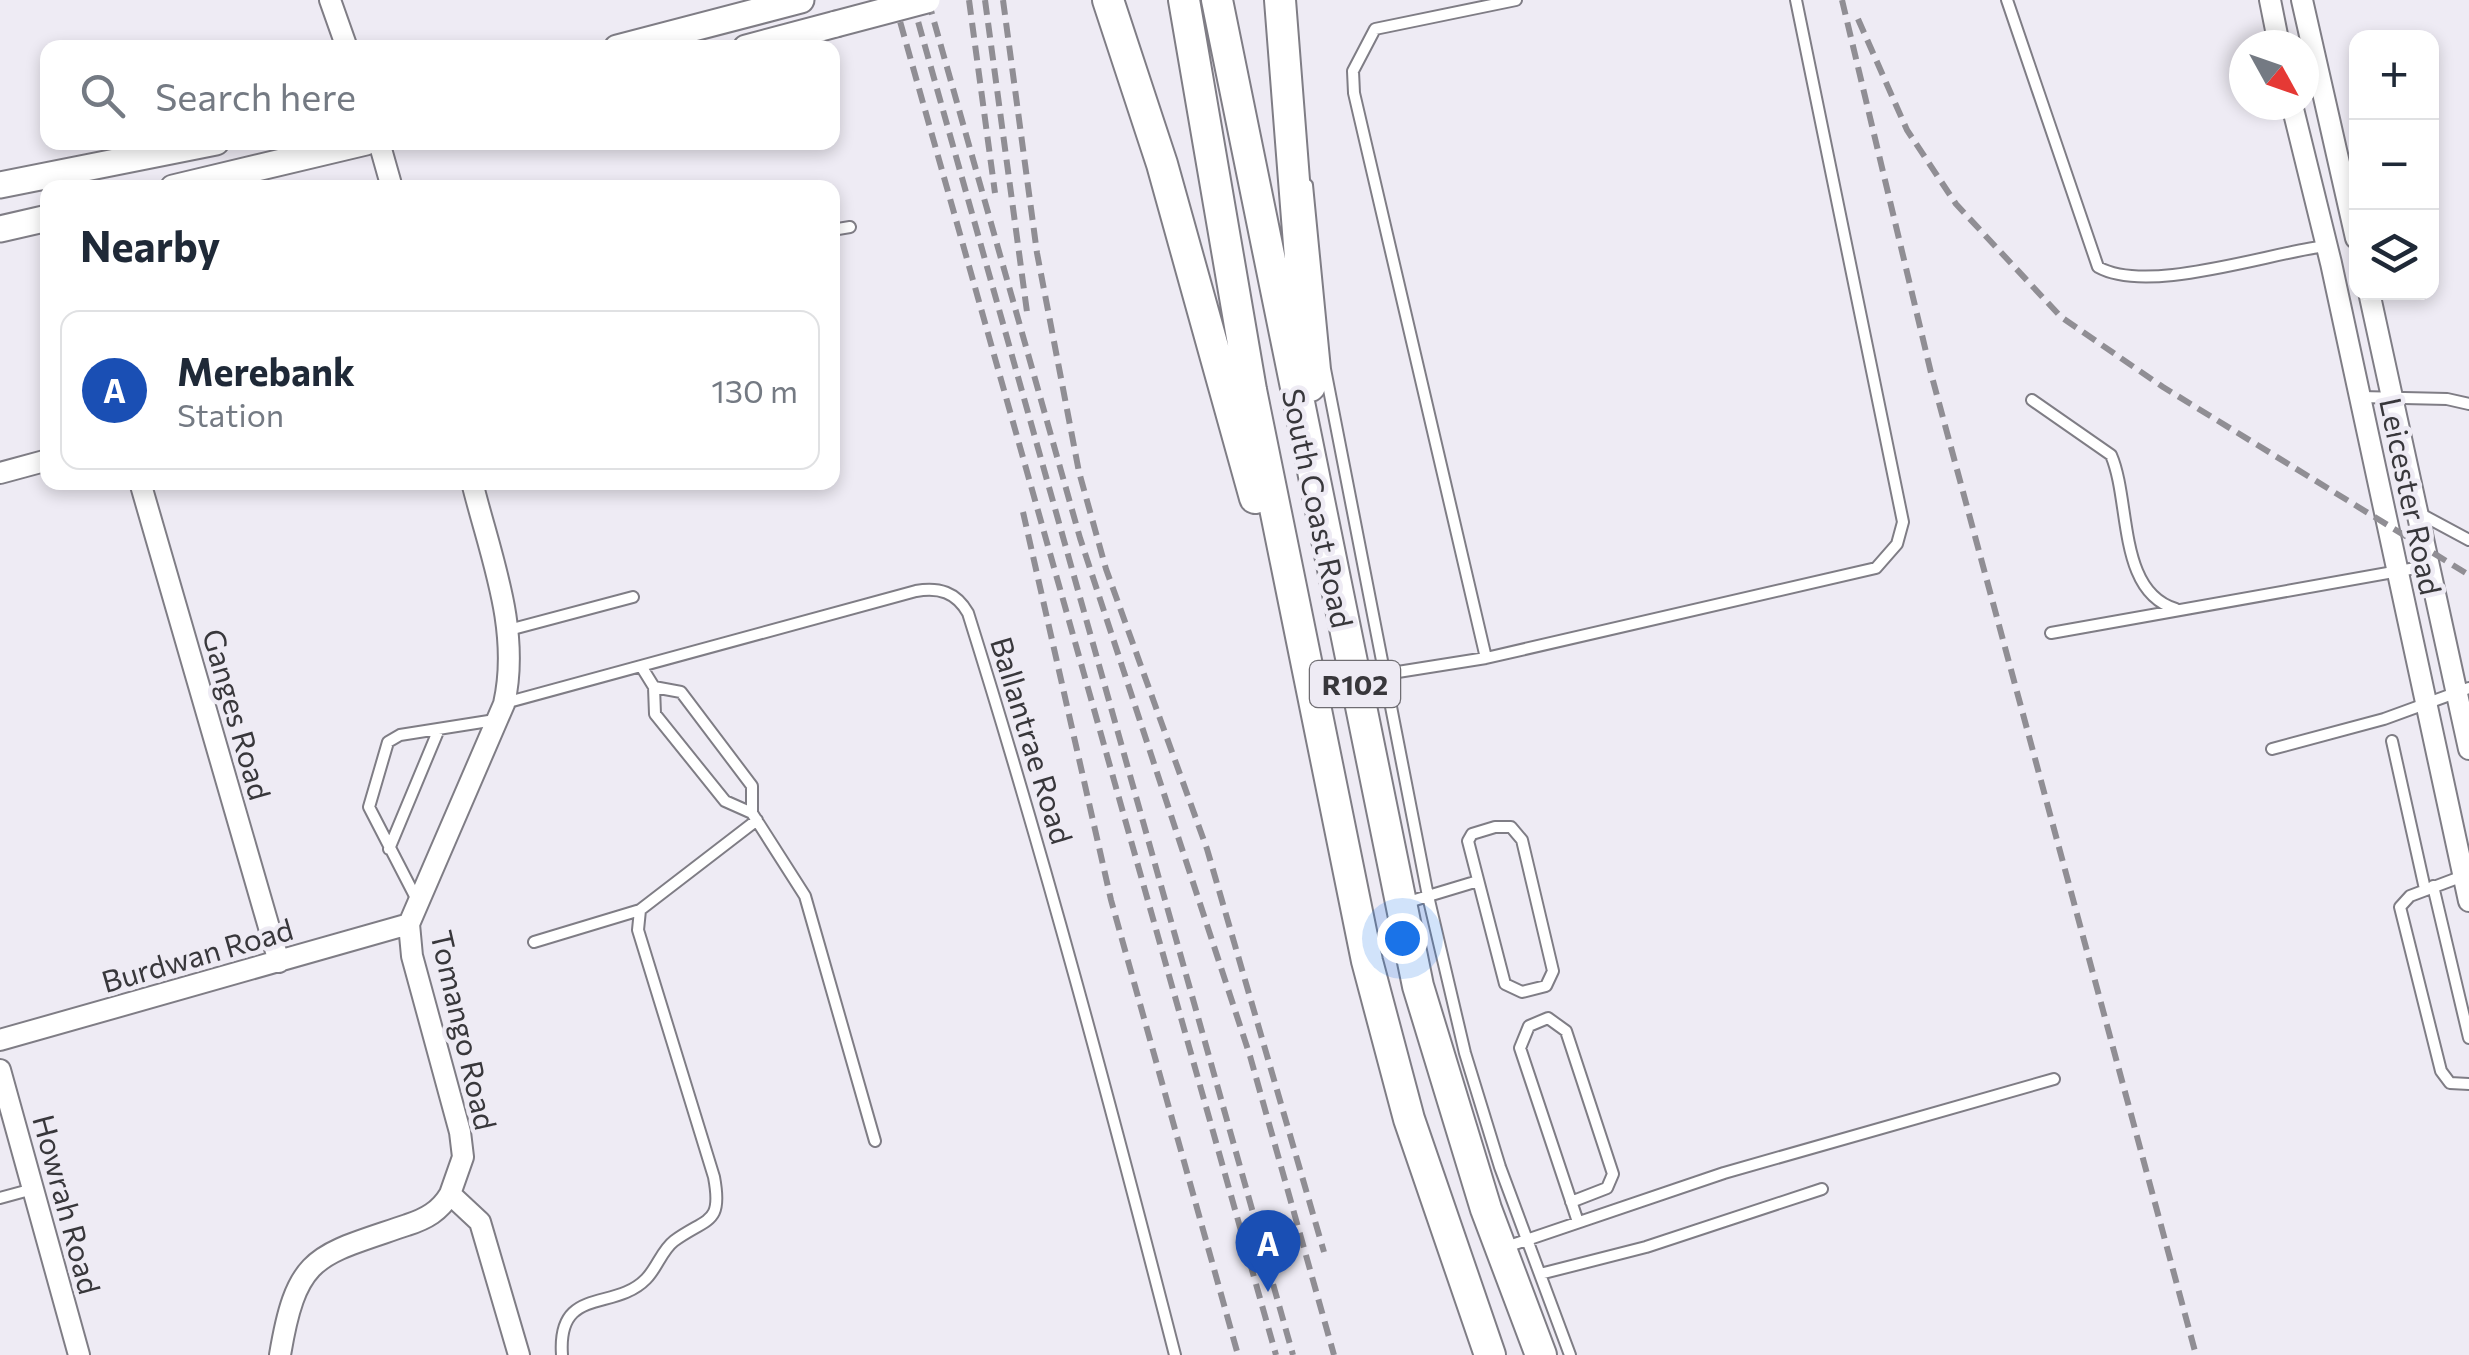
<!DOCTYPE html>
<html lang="en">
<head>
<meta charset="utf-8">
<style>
  body { margin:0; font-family:Commissioner,sans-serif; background:#f2f2f3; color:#1f2937 }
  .controls { position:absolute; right:30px; top:30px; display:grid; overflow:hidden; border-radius:20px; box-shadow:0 5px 15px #0003 }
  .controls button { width:90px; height:90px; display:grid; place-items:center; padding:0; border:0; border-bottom:2px solid #e0e1e3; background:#fff; color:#1f2937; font:50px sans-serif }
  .compass { position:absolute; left:2229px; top:30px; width:90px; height:90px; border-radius:50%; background:#fff; box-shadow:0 5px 15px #0003; rotate:130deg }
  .you { position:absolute; left:1402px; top:938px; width:35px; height:35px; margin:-25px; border:8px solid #fff; border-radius:50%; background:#1a73e8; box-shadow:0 0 0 15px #1a73e833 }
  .badge { display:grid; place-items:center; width:65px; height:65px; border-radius:50%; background:#d93025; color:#fff; font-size:32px; font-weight:700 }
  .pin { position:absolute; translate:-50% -82px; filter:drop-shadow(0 2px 5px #0008) }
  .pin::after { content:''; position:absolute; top:52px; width:35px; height:30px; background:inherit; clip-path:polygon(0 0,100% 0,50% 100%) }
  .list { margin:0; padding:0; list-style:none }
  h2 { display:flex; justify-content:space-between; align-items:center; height:130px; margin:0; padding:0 40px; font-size:42px }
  h2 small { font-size:32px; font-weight:400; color:#747a83 }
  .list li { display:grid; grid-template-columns:65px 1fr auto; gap:30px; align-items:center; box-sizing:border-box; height:160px; margin:0 20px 20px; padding:0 20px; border:2px solid #e0e1e3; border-radius:20px }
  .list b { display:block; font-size:38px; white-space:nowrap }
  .list p { margin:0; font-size:32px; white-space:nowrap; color:#747a83 }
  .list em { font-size:32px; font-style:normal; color:#747a83 }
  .icon { flex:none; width:55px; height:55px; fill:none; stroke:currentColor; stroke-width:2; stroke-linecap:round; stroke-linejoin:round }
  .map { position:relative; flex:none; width:2469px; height:1355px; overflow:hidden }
  .search { position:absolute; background:#fff; box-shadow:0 5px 15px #0003; left:40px; top:40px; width:800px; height:110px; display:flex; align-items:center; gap:25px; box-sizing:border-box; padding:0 35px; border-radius:20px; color:#747a83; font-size:38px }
  .panel { position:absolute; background:#fff; box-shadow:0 5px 15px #0003; left:40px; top:180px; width:800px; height:310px; border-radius:20px }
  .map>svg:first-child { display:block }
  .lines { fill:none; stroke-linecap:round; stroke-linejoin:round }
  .service-casing { stroke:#7f7d85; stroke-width:14 }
  .minor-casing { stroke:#7f7d85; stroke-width:24 }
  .tertiary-casing { stroke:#7f7d85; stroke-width:29 }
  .primary-casing { stroke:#7f7d85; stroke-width:34 }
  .service { stroke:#fff; stroke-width:10 }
  .minor { stroke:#fff; stroke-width:20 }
  .tertiary { stroke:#fff; stroke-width:25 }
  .primary { stroke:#fff; stroke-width:30 }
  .rail { stroke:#908e94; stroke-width:6; stroke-dasharray:15 8; stroke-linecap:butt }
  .tertiary-bridge-casing { stroke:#7f7d85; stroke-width:29; stroke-linecap:butt }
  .tertiary-bridge { stroke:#fff; stroke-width:25 }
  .labels { text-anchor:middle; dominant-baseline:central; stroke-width:9; stroke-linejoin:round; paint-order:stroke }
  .shield { fill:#eeebf4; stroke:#6f6d72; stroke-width:2.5 }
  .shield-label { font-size:28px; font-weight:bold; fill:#38373b }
  .street-label { font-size:30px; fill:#38373b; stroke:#eeebf4 }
</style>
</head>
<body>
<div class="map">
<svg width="2469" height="1355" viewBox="0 0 2469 1355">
  <rect width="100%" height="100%" fill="#eeebf4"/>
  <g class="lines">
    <g class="service-casing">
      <path id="service" d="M 2007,0 L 2098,267 C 2148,295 2268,253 2326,246
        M 1307,185 L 1325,369 L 1428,896 L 1465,1053 L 1500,1167 L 1570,1355
        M 832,230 L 850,227
        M 2361,397 L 2447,399 L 2469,404
        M 2032,400 L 2111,455 C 2131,501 2117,592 2176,609
        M 2417,512 L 2469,540
        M 509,630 L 633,597
        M 2051,633 L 2427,566
        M 1486,658 L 1354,93 L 1353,71 L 1375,29 L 1516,0
        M 641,666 L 654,687 L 655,714 L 725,801 L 752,813 L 805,896 L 875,1141
        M 1360,678 L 1486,658 L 1876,568 L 1897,544 L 1903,522 L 1796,0
        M 654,687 L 681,692 L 752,786 L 752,813
        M 505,703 L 916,591 C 939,587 956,592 968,613 C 1045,858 1111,1106 1175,1355
        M 2392,741 L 2425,889
        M 2272,749 L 2384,719 L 2469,688
        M 1495,827 L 1511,827 L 1522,840 L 1553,971 L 1546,986 L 1522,992 L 1505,984 L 1468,841 L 1472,834 Z
        M 389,849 L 439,729
        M 2463,876 L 2410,896 L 2400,907 L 2441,1071 L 2450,1083 L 2469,1084
        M 2433,886 L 2469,1038
        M 417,900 L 369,807 L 388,742 L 400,735 L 495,720
        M 1405,903 L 1478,881
        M 534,942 L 640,910
        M 0,1198 L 33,1189
        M 1571,1202 L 1607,1188 L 1613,1174 L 1566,1031 L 1548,1018 L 1529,1026 L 1520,1048 L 1578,1222
        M 1506,1247 L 1724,1173 L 2054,1079
        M 1540,1274 L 1646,1247 L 1822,1189
        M 562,1355 C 557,1285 614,1312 646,1279 C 657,1268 662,1250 674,1241 C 707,1217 723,1225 714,1177 L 638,930 L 640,910 L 757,820"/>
    </g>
    <g class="minor-casing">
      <path id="minor" d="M 330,0 L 347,48
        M 2270,0 L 2279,45
        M 2302,0 L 2356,238
        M 2292,105 L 2331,263 L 2469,901
        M 379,142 L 392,188
        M 2369,292 L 2469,749
        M 0,473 L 48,460
        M 140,482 L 279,962
        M 472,482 C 490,555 521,629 504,704 L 409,924 L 412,956 L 460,1132 L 463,1157 L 450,1194 L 480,1222 L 519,1355
        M 0,1040 L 409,924
        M 0,1070 L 79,1355
        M 280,1355 C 297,1253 317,1256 407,1225 C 426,1219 440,1211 450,1194"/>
    </g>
    <g class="tertiary-casing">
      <path id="tertiary" d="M 617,48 L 801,0
        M 746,48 L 836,24
        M 0,185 L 216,142
        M 173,188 L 366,142
        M 0,229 L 48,218"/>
    </g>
    <g class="primary-casing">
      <path id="primary" d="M 1108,0 L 1162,164 L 1255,498
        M 1184,0 L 1251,390 L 1367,961 L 1409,1119 L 1490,1355
        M 1217,0 L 1418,986 L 1486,1209 L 1541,1355
        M 1280,0 L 1310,386"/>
    </g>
    <use href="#service" class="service"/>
    <use href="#minor" class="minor"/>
    <use href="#tertiary" class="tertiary"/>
    <use href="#primary" class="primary"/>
    <path class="rail" d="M 894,0 L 1276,1355
      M 912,0 L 1293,1355
      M 928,0 L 1080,538 L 1250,1056 L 1334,1355
      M 969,0 L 995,193
      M 985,0 L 1027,312
      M 1003,0 L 1037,253 L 1079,472 L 1106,569 L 1207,849 L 1324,1252
      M 1842,0 L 1932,377 L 2196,1355
      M 1858,19 L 1907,130 L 1956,204 L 2061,317 L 2163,387 L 2469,575
      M 1023,512 L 1111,900 L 1238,1355"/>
    <g class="tertiary-bridge-casing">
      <path id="tertiary-bridge" d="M 836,24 L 927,0"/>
    </g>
    <use href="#tertiary-bridge" class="tertiary-bridge"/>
  </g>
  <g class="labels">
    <rect class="shield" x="1310" y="661" width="90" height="46" rx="8"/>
    <g class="shield-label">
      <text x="1355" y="684">R102</text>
    </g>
    <g class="street-label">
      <text transform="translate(2412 496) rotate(78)">Leicester Road</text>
      <text transform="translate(1319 508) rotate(78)">South Coast Road</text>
      <text transform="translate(238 714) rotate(74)">Ganges Road</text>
      <text transform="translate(1033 740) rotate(73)">Ballantrae Road</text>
      <text transform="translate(197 954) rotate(-16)">Burdwan Road</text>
      <text transform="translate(465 1030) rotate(77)">Tomango Road</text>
      <text transform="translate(68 1204) rotate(75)">Howrah Road</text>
    </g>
  </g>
</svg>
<div class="controls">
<button>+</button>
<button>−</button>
<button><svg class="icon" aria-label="layers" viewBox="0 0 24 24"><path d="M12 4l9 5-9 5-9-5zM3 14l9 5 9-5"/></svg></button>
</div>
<svg class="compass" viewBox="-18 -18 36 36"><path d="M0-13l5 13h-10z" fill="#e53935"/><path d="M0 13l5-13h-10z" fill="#747a83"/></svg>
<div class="you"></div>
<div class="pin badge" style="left:1268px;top:1292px;background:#1a4fb4">A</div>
<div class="search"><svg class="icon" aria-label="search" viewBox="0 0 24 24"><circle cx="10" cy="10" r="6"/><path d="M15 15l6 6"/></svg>Search here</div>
<section class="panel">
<h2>Nearby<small></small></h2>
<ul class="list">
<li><span class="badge" style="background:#1a4fb4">A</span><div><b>Merebank</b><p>Station</p></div><em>130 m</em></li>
</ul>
</section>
</div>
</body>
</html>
